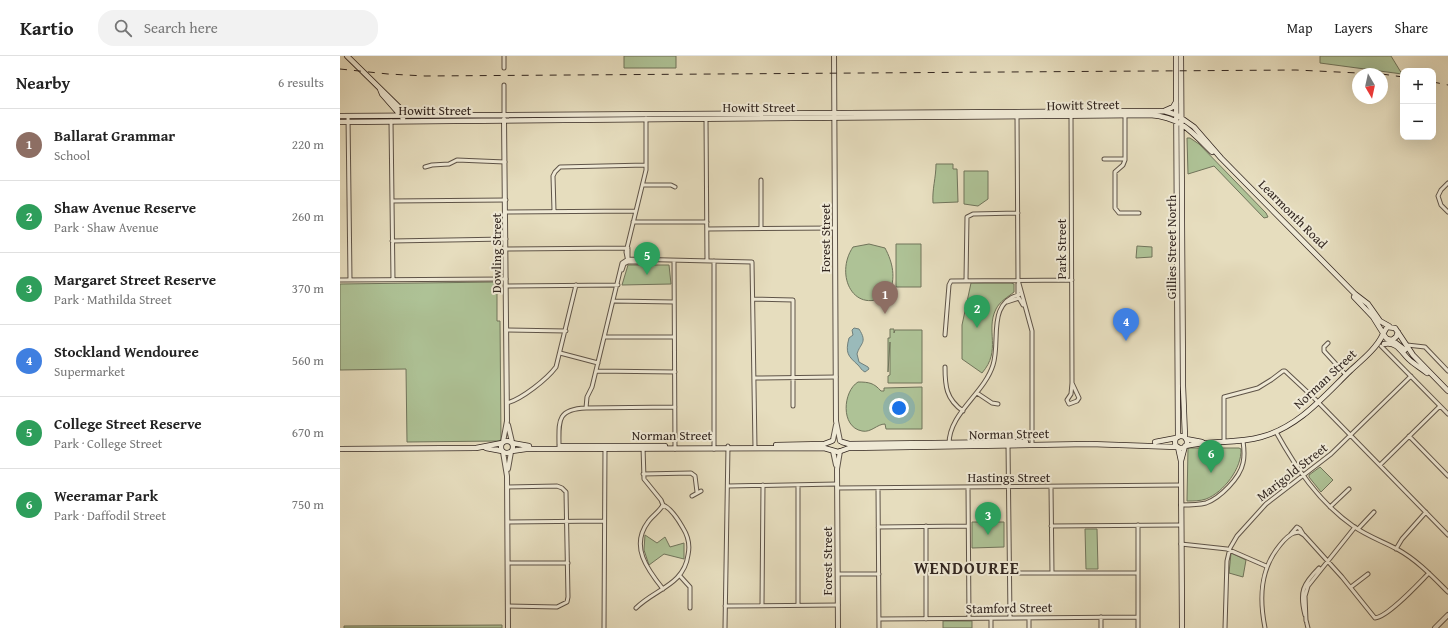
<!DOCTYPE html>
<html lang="en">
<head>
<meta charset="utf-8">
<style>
  body { margin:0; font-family:"Gentium Book Plus",serif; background:#f2f2f2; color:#222 }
  .controls { position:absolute; right:12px; top:12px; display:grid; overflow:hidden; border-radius:8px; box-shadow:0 4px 16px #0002 }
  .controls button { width:36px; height:36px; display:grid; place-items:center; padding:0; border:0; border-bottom:1px solid #e0e0e0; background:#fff; color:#222; font:20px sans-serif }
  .compass { position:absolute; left:1012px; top:12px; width:36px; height:36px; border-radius:50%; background:#fff; box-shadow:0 4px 16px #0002; rotate:171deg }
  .you { position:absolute; left:559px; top:352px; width:14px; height:14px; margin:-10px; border:3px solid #fff; border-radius:50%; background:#1a73e8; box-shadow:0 0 0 6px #1a73e833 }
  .badge { display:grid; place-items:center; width:26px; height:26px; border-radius:50%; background:#8f2418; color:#fff; font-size:13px; font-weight:700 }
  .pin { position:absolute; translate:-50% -33px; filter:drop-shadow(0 1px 2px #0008) }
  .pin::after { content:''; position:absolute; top:21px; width:14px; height:12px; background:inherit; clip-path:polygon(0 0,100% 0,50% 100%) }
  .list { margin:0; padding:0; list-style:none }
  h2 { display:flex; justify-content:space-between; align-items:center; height:52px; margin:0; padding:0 16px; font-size:17px }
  h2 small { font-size:13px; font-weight:400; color:#767676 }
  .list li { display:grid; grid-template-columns:26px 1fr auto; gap:12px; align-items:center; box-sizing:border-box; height:72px; padding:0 16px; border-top:1px solid #e0e0e0 }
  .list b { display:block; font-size:15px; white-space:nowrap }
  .list p { margin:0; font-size:13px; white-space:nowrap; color:#767676 }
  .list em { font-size:13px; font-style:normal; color:#767676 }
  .icon { flex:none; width:22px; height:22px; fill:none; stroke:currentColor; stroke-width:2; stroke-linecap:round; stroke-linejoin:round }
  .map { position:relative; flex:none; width:1108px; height:572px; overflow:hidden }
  header { display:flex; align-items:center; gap:24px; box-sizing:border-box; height:56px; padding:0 20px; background:#fff; border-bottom:1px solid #e0e0e0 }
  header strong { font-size:19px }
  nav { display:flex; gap:22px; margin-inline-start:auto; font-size:14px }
  .search { width:280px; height:36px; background:#f2f2f2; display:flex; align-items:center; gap:10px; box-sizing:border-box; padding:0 14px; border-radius:16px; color:#767676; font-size:15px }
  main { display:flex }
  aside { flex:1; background:#fff }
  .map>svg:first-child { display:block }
  .green { fill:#aec296; stroke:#70745b }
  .water { fill:#9ababa; stroke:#707f7c }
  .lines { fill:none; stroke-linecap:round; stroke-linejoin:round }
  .minor-casing { stroke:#5f5448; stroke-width:5 }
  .tertiary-casing { stroke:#5f5448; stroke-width:6 }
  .secondary-casing { stroke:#322620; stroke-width:6 }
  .minor { stroke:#efe9d5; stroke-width:3 }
  .tertiary { stroke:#efe9d5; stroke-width:4 }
  .secondary { stroke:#efe9d5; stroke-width:4.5 }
  .rail { stroke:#322620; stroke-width:1; stroke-dasharray:7 7; stroke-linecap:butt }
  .labels { text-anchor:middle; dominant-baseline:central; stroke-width:4; stroke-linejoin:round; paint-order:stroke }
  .street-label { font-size:13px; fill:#322620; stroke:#efe9d5 }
  .district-label { font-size:17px; font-weight:bold; letter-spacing:1px; fill:#322620; stroke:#efe9d5 }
</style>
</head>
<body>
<header>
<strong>Kartio</strong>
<div class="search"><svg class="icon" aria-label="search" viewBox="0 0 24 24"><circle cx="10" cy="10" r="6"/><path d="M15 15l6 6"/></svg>Search here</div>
<nav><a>Map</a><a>Layers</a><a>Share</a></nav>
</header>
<main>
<aside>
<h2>Nearby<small>6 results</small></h2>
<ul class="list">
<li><span class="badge" style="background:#8d6e63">1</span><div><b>Ballarat Grammar</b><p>School</p></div><em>220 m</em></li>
<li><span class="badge" style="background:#2e9e5b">2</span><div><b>Shaw Avenue Reserve</b><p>Park · Shaw Avenue</p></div><em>260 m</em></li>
<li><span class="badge" style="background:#2e9e5b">3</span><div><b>Margaret Street Reserve</b><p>Park · Mathilda Street</p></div><em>370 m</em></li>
<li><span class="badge" style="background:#3f7fe0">4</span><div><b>Stockland Wendouree</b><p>Supermarket</p></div><em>560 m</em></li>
<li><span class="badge" style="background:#2e9e5b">5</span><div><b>College Street Reserve</b><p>Park · College Street</p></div><em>670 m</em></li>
<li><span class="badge" style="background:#2e9e5b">6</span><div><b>Weeramar Park</b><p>Park · Daffodil Street</p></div><em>750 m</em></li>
</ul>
</aside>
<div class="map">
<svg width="1108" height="572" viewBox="0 0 1108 572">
  <rect width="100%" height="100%" fill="#e6ddbe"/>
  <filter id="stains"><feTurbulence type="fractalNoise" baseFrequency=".005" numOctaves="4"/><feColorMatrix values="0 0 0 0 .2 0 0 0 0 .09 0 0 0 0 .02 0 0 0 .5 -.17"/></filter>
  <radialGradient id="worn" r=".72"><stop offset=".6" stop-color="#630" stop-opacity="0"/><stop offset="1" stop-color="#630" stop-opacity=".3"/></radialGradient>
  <path class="green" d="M 284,0 L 336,0 L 336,12 L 284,12 Z
    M 980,0 L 1051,0 L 1062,18 L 980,7 Z
    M 847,82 L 850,82 L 859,88 L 926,157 L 928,161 L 924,162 L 874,110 L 848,118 Z
    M 596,108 L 613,108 L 613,113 L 617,113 L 618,146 L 593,147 C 592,133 596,122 596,108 Z
    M 624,115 L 648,115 L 648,143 L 638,150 L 624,148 Z
    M 529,188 L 545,192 C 553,207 556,222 549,238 C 514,261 494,219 513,191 Z
    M 556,188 L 581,188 L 581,231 L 556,231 Z
    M 797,190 L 812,191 L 812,201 L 796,202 Z
    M 288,209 L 329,209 L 331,228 L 282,229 Z
    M 157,226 L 157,265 L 160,265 L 161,383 L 159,385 L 67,386 L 66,313 L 0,314 L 0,228 Z
    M 631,227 L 671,227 L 674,228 L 674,236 C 668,241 660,245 656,253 C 645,275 662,294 642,317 L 622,303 L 622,269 Z
    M 550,273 L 554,273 L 554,277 L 555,274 L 582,274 L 582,327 L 548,327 L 548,320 L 550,319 L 550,286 L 548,316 L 548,282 L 550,282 Z
    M 518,326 C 529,326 534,327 541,335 L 544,335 L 544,332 L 582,331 L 582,373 L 546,373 L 545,368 C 537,368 531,377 522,375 C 500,371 503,335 518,326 Z
    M 848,392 L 899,392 L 901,393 C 902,412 884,436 866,443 C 860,445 854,445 847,445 Z
    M 980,411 L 993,424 L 981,436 L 969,421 L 969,419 Z
    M 632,466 L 664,466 L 664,491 L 632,492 Z
    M 745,473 L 757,473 L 758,513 L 746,513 Z
    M 305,479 L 317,487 L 325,481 L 330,491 L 344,487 L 344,503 L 324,498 L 309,509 L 304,494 Z
    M 891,497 L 906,504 L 903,521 L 889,517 Z
    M 603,565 L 632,565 L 632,572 L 603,572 Z
    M 162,569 L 162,572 L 4,572 L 4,570 Z"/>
  <path class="water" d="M 514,272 L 519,273 C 528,287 520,287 517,298 L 519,306 L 528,311 L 529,313 L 525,316 C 521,314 521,312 518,309 C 508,300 505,297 509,282 L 513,279 L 512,274 Z"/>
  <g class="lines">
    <g class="minor-casing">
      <path id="minor" d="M 164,0 L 164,12
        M 164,29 L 164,59
        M 677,59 L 678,224 L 692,275 L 692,389
        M 785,59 L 785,104 L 783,109 L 775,116 L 775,152 L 779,157 L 799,157
        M 8,60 L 10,224
        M 731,60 L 732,327 L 731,338 L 727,344 L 729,348 L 737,345 L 739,342 L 732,327
        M 366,63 L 367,205
        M 51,65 L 53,224
        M 764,103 L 785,103
        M 85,111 L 92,109 L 109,108 L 117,104 L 165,106
        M 421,124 L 421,172
        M 1108,127 L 1101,134 L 1098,140 L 1101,149 L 1108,156
        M 303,129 L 331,129 L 335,131
        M 52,145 L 166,144
        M 214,155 L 213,120 L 215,116 L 220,111 L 306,109
        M 166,156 L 296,155
        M 293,166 L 367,166
        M 367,173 L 495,172
        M 52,185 L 166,183
        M 166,193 L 288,192
        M 334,205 L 335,393
        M 374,205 L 374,393
        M 288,206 L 286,196 L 306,114 L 306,62
        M 288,206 L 299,206
        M 282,214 L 284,208 L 288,206 L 288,193
        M 0,224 L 166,223
        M 626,224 L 627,161 L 633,158 L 678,157
        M 678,228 L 678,240
        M 166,230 L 278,229
        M 414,243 L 453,244 L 453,350
        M 274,245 L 334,246
        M 667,246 L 679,242 L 683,249
        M 166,274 L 226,275
        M 605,279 L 609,229 L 611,225 L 732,224
        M 265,281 L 334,281
        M 988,287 L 984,291 L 984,295 L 1006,319
        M 1067,289 L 1085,291 L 1108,315
        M 1041,290 L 1108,358
        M 220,297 L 258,307
        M 605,311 C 605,330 606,343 623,355
        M 256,315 L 335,316
        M 414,322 L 496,321
        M 637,337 L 652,347 L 658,348
        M 167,347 C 182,343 207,323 216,311 L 236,229
        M 246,352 L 335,351
        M 936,376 C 956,412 979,446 1013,470 C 1027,480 1042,485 1057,493 C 1077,504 1092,520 1108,536
        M 1069,380 L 1108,420
        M 884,386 L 884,341 L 918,332 L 931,324 L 943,315 L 945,315 L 975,343 L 1108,479
        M 609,388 C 609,357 644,338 653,309 C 661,284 646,246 681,238
        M 668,388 L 670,562
        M 219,390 C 219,366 216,353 246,352 L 247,341 L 252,331 L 282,207 L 288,203 L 412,206 L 415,392
        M 1040,409 L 1100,350
        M 303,418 L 351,417 L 355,420 L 357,436
        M 458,429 L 458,549
        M 388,430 L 497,428
        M 168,431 L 217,430 L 222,432 L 226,436 L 228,541 L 227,546 L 217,551 L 168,550
        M 628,431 L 629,562
        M 711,431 L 712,517
        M 497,432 L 841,429
        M 538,432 L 539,572
        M 352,440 L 361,435
        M 323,449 C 319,456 312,460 308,466 C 290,490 307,513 323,533
        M 841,449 C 849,449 858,449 866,447 C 880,442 900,422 903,407 C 905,399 904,392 903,385
        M 990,451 L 1009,433
        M 169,466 L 264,465
        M 798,469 L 798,572
        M 711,470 L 841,469
        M 538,471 L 628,470
        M 1018,473 L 1034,456
        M 951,478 L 957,471 L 960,473 L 963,478
        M 841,488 L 887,493 L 926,510
        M 1056,493 L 1062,483 L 1086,456
        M 168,507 L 228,507
        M 669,517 L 798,517
        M 498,518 L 539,518
        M 340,520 L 350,531 L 350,552
        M 1011,531 L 1028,518
        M 422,549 L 423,429
        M 385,550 L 498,549
        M 296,552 C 315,533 344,529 348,499 C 350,490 348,480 343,472 C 339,465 331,452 323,449 L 321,444 L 304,423 L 303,391
        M 965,559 C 959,536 963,528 979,512
        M 761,561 L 761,572
        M 651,562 L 651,572
        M 689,562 L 689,572
        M 539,563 L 798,561
        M 586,563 L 586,470
        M 966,564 L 968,572
        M 966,565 L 965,540 L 968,530 L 1015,471
        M 264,572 L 265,392
        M 385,572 L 388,390
        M 885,572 L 887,505 L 890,492 L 897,480 L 926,448 L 991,398 L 1071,320
        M 925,572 C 919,542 920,513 940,489 C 944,484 948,479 954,477 L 959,476 L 964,479 L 1002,521 L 1035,562 C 1048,561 1079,527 1089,517"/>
    </g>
    <g class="tertiary-casing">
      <path id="tertiary" d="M 494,0 L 496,365 L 500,385
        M 168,369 L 172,386
        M 493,384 L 496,369
        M 163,386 L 167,365 L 164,63
        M 493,395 L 496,409
        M 163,396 L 167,420 L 168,572
        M 168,413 L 171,396
        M 498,572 L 497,413 L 500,395
        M 1095,572 L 1108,559"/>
    </g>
    <g class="secondary-casing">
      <path id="secondary" d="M 7,0 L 64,56
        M 836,0 L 838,381
        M 841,0 L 843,330 L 845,381
        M 40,33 L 42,38 L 63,62
        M 824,55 L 833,51 L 836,46
        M 0,60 L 824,55 L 837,59 L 854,71 L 881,102 L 1015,238 L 1028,248 L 1040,265 L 1049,270
        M 0,66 L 810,59 C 840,61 851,75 872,96
        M 1014,241 L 1033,261 L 1043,277
        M 1058,276 L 1056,281 L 1052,284 L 1047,283 L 1043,278 L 1047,271 L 1055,272 L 1073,299 L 1108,335
        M 1052,284 L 1065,294
        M 1044,288 C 1059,285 1062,299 1072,306 C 1077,310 1082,313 1087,317
        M835 386a6 6 0 1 1 12 0a6 6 0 1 1-12 0Z
        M 846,383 L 862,386
        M161 391a6 6 0 1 1 12 0a6 6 0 1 1-12 0Z
        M 502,386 L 509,388 L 686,386
        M 815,386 L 836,382
        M 172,387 L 189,390
        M 436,389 L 484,388 L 492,385
        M 220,390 L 325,390
        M 845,390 C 870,384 896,388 921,381 C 959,371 984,340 1011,314 C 1022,304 1037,292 1043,278
        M 838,391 L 841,405 L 842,572
        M 146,392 L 162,395
        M 0,393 L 136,392 L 162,387
        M 172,395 L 186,393 L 484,392 L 498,396 L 509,392 L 750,388 L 837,391
        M 841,405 L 845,390"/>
    </g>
    <use href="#minor" class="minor"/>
    <use href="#tertiary" class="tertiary"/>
    <use href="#secondary" class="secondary"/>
    <path class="rail" d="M 0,13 L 48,18 L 85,20 L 956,14 L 1039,18
      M 1042,18 L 1063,21
      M 1093,26 L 1108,29"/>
  </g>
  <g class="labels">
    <g class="street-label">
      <text transform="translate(743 49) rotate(-1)">Howitt Street</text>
      <text x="419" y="51">Howitt Street</text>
      <text x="95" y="54">Howitt Street</text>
      <text transform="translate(953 158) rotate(45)">Learmonth Road</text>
      <text transform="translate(485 182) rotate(-90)">Forest Street</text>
      <text transform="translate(831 191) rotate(-90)">Gillies Street North</text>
      <text transform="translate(721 193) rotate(-90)">Park Street</text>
      <text transform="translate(156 197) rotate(-90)">Dowling Street</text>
      <text transform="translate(985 323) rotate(-43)">Norman Street</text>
      <text transform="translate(669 378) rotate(-1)">Norman Street</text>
      <text x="332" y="379">Norman Street</text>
      <text transform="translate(952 416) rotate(-38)">Marigold Street</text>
      <text x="669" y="421">Hastings Street</text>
      <text transform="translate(487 505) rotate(-90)">Forest Street</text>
      <text transform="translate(669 552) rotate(-1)">Stamford Street</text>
    </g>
    <g class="district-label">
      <text x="627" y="511">WENDOUREE</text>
    </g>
  </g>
  <rect width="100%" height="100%" filter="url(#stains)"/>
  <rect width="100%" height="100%" fill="url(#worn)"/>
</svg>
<div class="controls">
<button>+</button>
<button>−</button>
</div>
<svg class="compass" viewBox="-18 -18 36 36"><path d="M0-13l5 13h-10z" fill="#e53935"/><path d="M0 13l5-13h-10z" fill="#767676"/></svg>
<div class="you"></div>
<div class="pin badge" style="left:545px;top:258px;background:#8d6e63">1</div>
<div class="pin badge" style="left:637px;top:272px;background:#2e9e5b">2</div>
<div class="pin badge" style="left:648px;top:479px;background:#2e9e5b">3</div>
<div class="pin badge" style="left:786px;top:285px;background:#3f7fe0">4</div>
<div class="pin badge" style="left:307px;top:219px;background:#2e9e5b">5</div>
<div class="pin badge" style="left:871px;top:417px;background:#2e9e5b">6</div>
</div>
</main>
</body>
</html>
